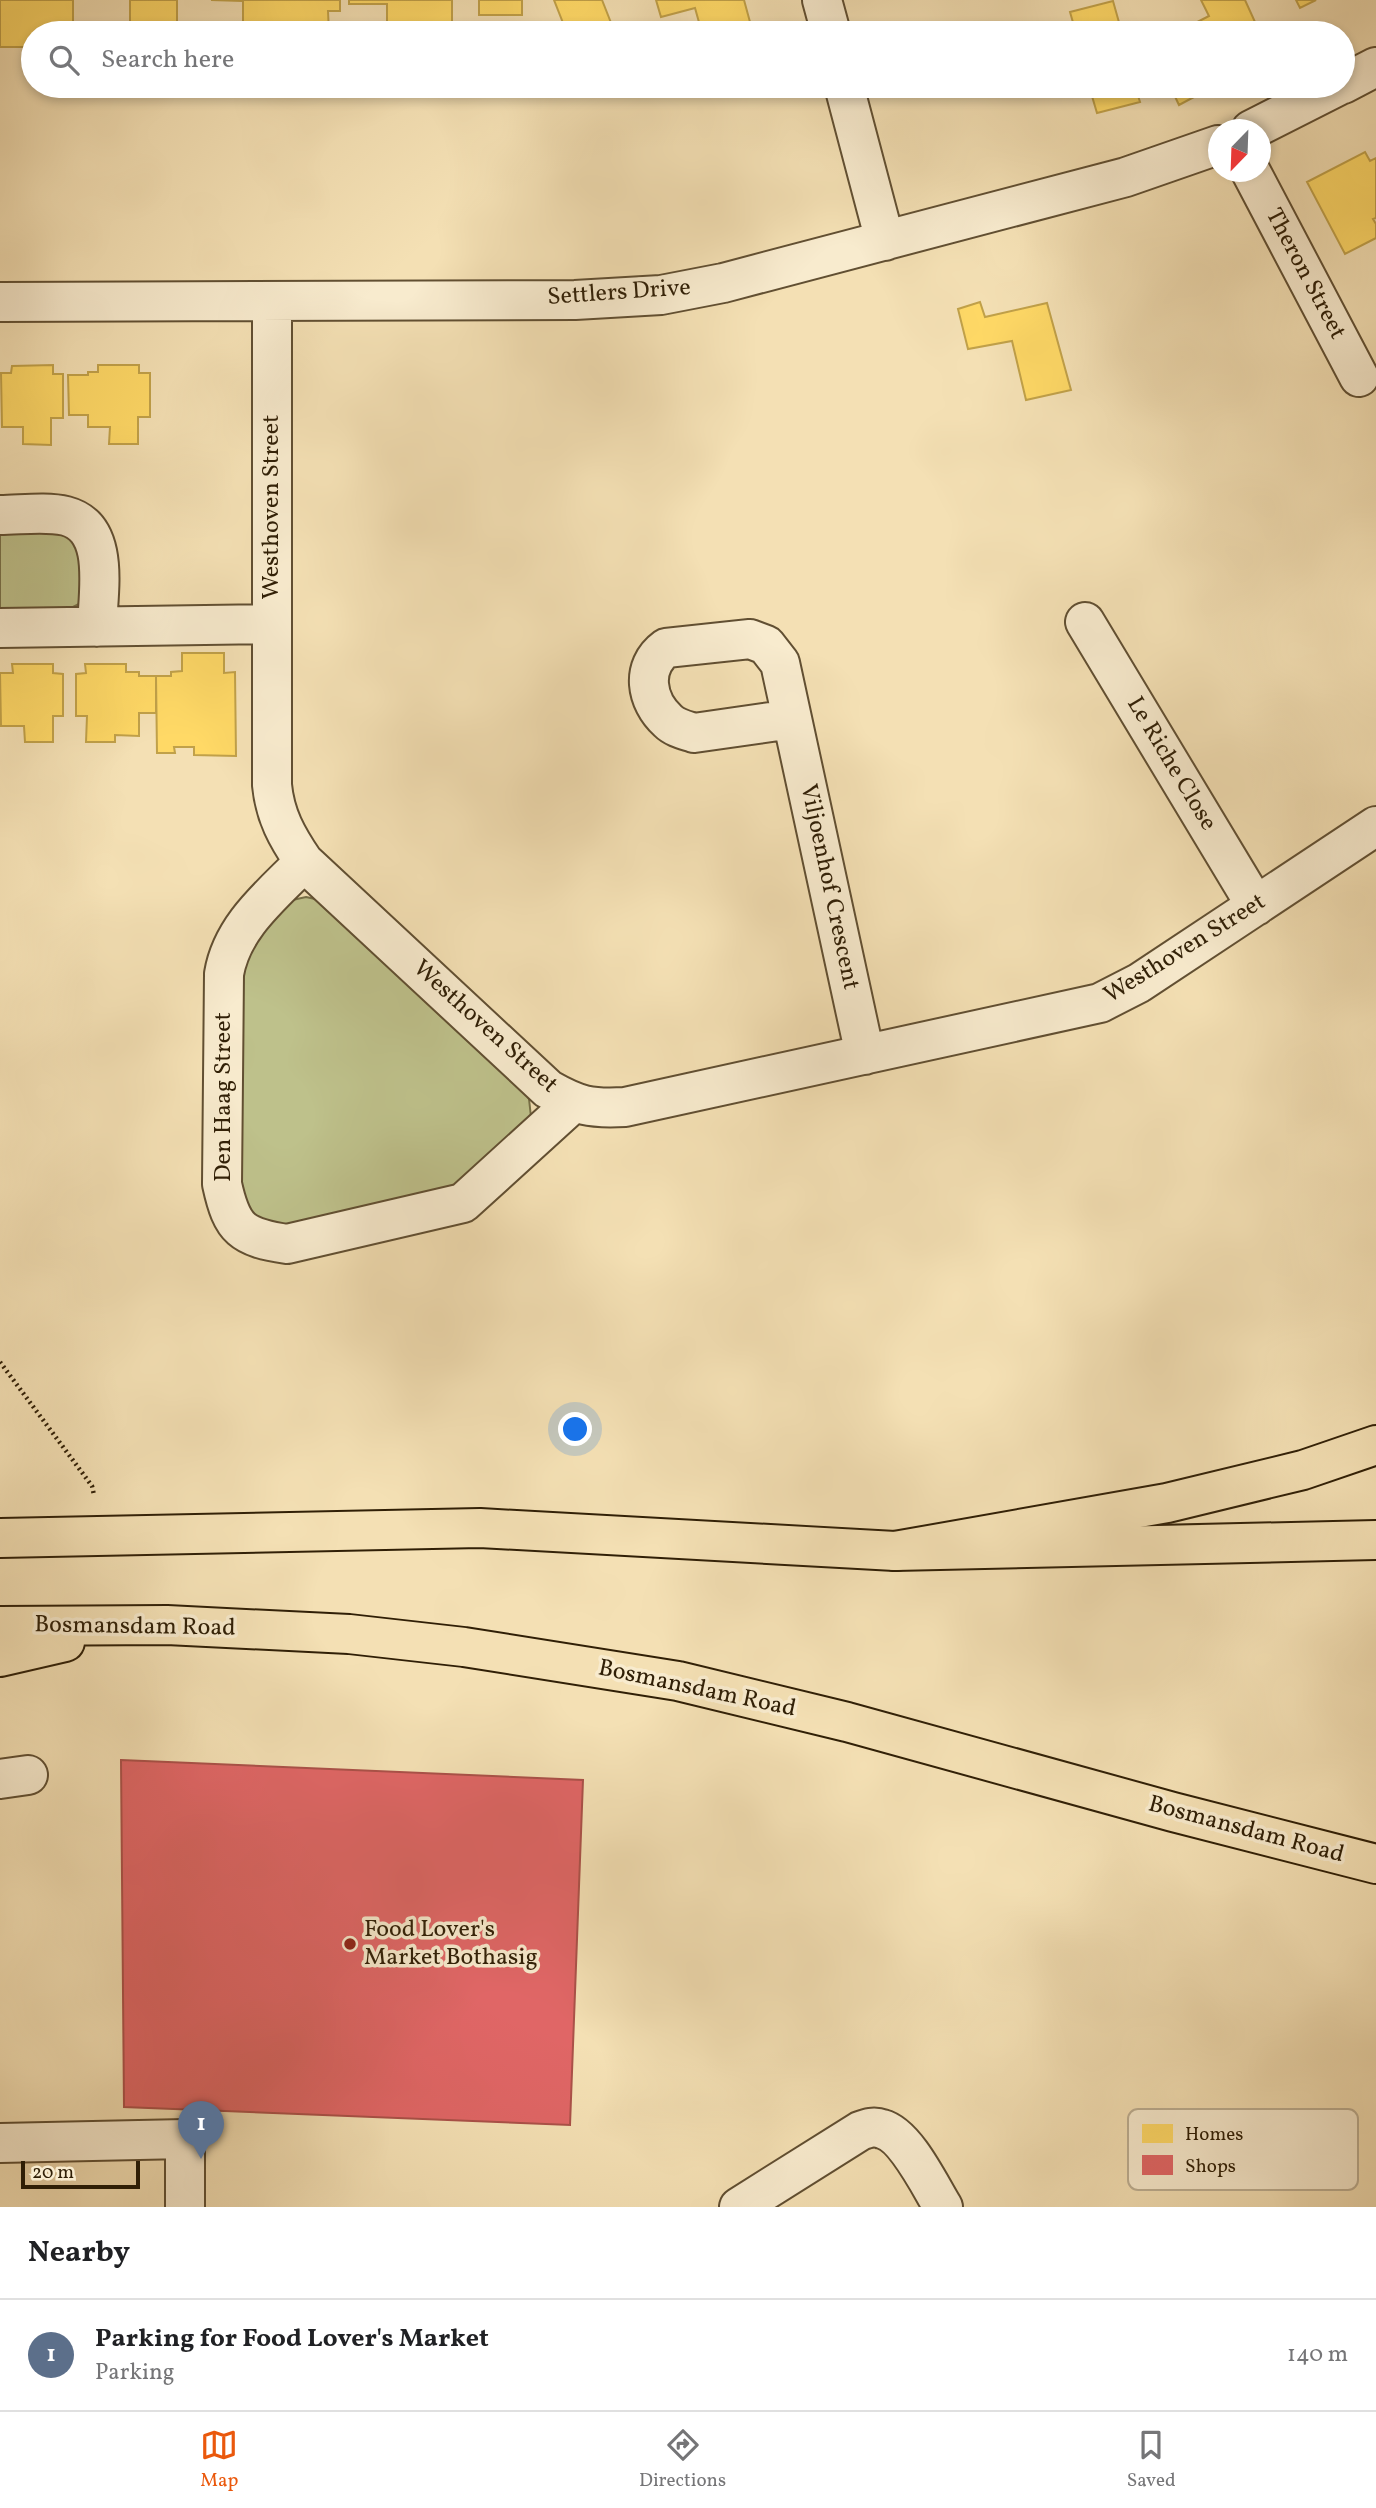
<!DOCTYPE html>
<html lang="en">
<head>
<meta charset="utf-8">
<style>
  body { margin:0; font-family:Vollkorn,serif; background:#f6f6f6; color:#202124 }
  .compass { position:absolute; left:1208px; top:119px; width:63px; height:63px; border-radius:50%; background:#fff; box-shadow:0 4px 10px #0003; rotate:203deg }
  .scale { position:absolute; left:21px; bottom:18px; width:119px; box-sizing:border-box; padding-left:7px; border:4px solid #301f06; border-top:0; font-size:19px; line-height:24px; white-space:nowrap; color:#301f06; -webkit-text-stroke:5px #f8ebce; paint-order:stroke }
  .you { position:absolute; left:576px; top:1430px; width:24px; height:24px; margin:-18px; border:5px solid #fff; border-radius:50%; background:#1a73e8; box-shadow:0 0 0 10px #1a73e833 }
  .badge { display:grid; place-items:center; width:46px; height:46px; border-radius:50%; background:#ea580c; color:#fff; font-size:23px; font-weight:700 }
  .pin { position:absolute; translate:-50% -58px; filter:drop-shadow(0 2px 4px #0008) }
  .pin::after { content:''; position:absolute; top:37px; width:24px; height:21px; background:inherit; clip-path:polygon(0 0,100% 0,50% 100%) }
  .list { margin:0; padding:0; list-style:none }
  h2 { display:flex; justify-content:space-between; align-items:center; height:91px; margin:0; padding:0 28px; font-size:30px }
  h2 small { font-size:23px; font-weight:400; color:#757577 }
  .list li { display:grid; grid-template-columns:46px 1fr auto; gap:21px; align-items:center; box-sizing:border-box; height:112px; padding:0 28px; border-top:2px solid #e0e0e0 }
  .list b { display:block; font-size:26px; white-space:nowrap }
  .list p { margin:0; font-size:23px; white-space:nowrap; color:#757577 }
  .list em { font-size:23px; font-style:normal; color:#757577 }
  .icon { flex:none; width:38px; height:38px; fill:none; stroke:currentColor; stroke-width:2; stroke-linecap:round; stroke-linejoin:round }
  .map { position:relative; flex:none; width:1376px; height:2207px; overflow:hidden }
  .search { position:absolute; background:#fff; box-shadow:0 4px 10px #0003; left:21px; right:21px; top:21px; height:77px; display:flex; align-items:center; gap:18px; box-sizing:border-box; padding:0 24px; border-radius:38px; color:#757577; font-size:26px }
  .sheet { height:203px; background:#fff }
  nav { display:flex; justify-content:space-around; align-items:center; box-sizing:border-box; height:98px; border-top:2px solid #e0e0e0; background:#fff; font-size:19px; color:#757577 }
  nav a { display:grid; justify-items:center; gap:4px }
  nav .on { color:#ea580c }
  .map>svg:first-child { display:block }
  .green { fill:#bec18b; stroke:#777048; stroke-width:2 }
  .homes { fill:#ffd966; stroke:#c1a149; stroke-width:2 }
  .shops { fill:#e06666; stroke:#ab5149; stroke-width:2 }
  .lines { fill:none; stroke-linecap:round; stroke-linejoin:round }
  .minor-casing { stroke:#614f32; stroke-width:42 }
  .major-casing { stroke:#301f06; stroke-width:42 }
  .highway-casing { stroke:#301f06; stroke-width:42 }
  .path { stroke:#301f06; stroke-width:4.5; stroke-dasharray:2 3.5; stroke-linecap:butt }
  .minor { stroke:#f8ebce; stroke-width:38 }
  .major { stroke:#f4e0b4; stroke-width:38 }
  .highway { stroke:#f4e0b4; stroke-width:38 }
  .poi-dot { fill:#8f2418; stroke:#f8ebce; stroke-width:2.5 }
  .labels { text-anchor:middle; dominant-baseline:central; stroke-width:7; stroke-linejoin:round; paint-order:stroke }
  .street-label { font-size:24px; fill:#301f06; stroke:#f8ebce }
  .poi-label { font-size:24px; fill:#301f06; stroke:#f8ebce; text-anchor:start }
  .key { fill:#f8ebce; stroke:#bcae92; stroke-width:2 }
  .key-label { font-size:19px; fill:#301f06 }
</style>
</head>
<body>
<div class="map">
<svg width="1376" height="2207" viewBox="0 0 1376 2207">
  <rect width="100%" height="100%" fill="#f4e0b4"/>
  <filter id="stains"><feTurbulence type="fractalNoise" baseFrequency=".00286" numOctaves="4"/><feColorMatrix values="0 0 0 0 .2 0 0 0 0 .09 0 0 0 0 .02 0 0 0 .5 -.17"/></filter>
  <radialGradient id="worn" r=".72"><stop offset=".6" stop-color="#630" stop-opacity="0"/><stop offset="1" stop-color="#630" stop-opacity=".3"/></radialGradient>
  <path class="green" d="M 0,528 L 78,536 L 84,596 L 79,604 L 71,608 L 0,611 Z
    M 306,897 L 315,899 L 525,1091 L 529,1099 L 531,1117 L 454,1190 L 284,1227 L 255,1219 L 240,1192 L 243,950 L 288,901 Z"/>
  <path class="homes" d="M 0,0 L 73,0 L 73,33 L 33,33 L 33,47 L 0,47 Z
    M 130,0 L 177,0 L 177,33 L 130,33 Z
    M 211,0 L 340,0 L 340,11 L 328,11 L 329,33 L 280,33 L 280,24 L 243,24 L 243,1 Z
    M 349,0 L 452,0 L 452,33 L 387,33 L 387,4 L 349,4 Z
    M 479,0 L 522,0 L 522,15 L 479,15 Z
    M 554,0 L 602,0 L 615,33 L 567,33 Z
    M 656,0 L 744,0 L 753,33 L 702,33 L 695,8 L 661,17 Z
    M 1201,0 L 1245,0 L 1260,33 L 1176,33 L 1209,16 Z
    M 1296,0 L 1316,0 L 1300,8 Z
    M 1113,1 L 1122,33 L 1076,33 L 1070,12 Z
    M 717,86 L 748,86 L 719,94 Z
    M 1089,86 L 1135,86 L 1140,102 L 1097,113 Z
    M 1170,86 L 1189,86 L 1194,97 L 1179,105 Z
    M 1365,152 L 1370,161 L 1376,158 L 1376,218 L 1373,219 L 1376,224 L 1376,238 L 1345,254 L 1307,182 Z
    M 980,302 L 985,317 L 1047,303 L 1071,390 L 1026,400 L 1012,341 L 968,349 L 958,309 Z
    M 53,365 L 53,374 L 63,374 L 63,418 L 51,418 L 51,445 L 23,444 L 23,427 L 2,427 L 1,373 L 11,373 L 12,366 Z
    M 98,365 L 139,365 L 139,373 L 150,373 L 150,417 L 138,417 L 138,444 L 109,444 L 110,427 L 88,427 L 88,415 L 69,415 L 68,375 L 88,375 L 88,372 L 98,372 Z
    M 182,653 L 224,653 L 224,673 L 235,672 L 236,756 L 194,755 L 194,747 L 174,747 L 175,753 L 157,753 L 156,676 L 171,676 L 171,672 L 182,671 Z
    M 12,664 L 53,664 L 53,673 L 63,674 L 63,716 L 53,716 L 53,742 L 25,742 L 24,726 L 1,726 L 0,673 L 13,673 Z
    M 85,664 L 126,664 L 126,672 L 139,672 L 139,676 L 156,676 L 156,713 L 139,713 L 139,736 L 115,735 L 115,742 L 86,742 L 87,716 L 76,716 L 76,674 L 86,673 Z"/>
  <path class="shops" d="M 121,1760 L 583,1780 L 570,2125 L 124,2107 Z"/>
  <g class="lines">
    <g class="minor-casing">
      <path id="minor" d="M 822,0 L 831,33
        M 1343,84 L 1376,67
        M 844,86 L 885,241
        M 1251,130 L 1338,86
        M 1251,172 L 1359,377
        M 272,301 L 272,785 C 275,816 287,837 304,862 L 548,1089 C 578,1106 590,1109 625,1107 L 1100,1003 L 1139,983 L 1376,826
        M 0,302 L 575,300 L 661,295 L 723,283 L 1126,177 L 1218,145
        M 0,515 C 20,515 46,511 66,516 C 111,528 98,591 97,627
        M 1085,622 L 1256,906
        M 0,628 L 272,624
        M 792,719 L 694,733 C 685,730 675,728 668,721 C 646,701 640,667 666,648 L 750,639 L 766,645 L 780,663 L 865,1055
        M 304,862 C 272,895 232,926 224,974 L 222,1184 C 232,1230 242,1237 287,1244 L 463,1203 L 573,1103
        M 0,1779 L 28,1775
        M 0,2143 L 185,2139 L 185,2207
        M 739,2207 L 860,2131 C 868,2128 874,2126 882,2129 C 906,2135 930,2186 943,2207"/>
    </g>
    <g class="major-casing">
      <path id="major" d="M 0,1538 L 480,1528 L 895,1551 L 1376,1540
        M 0,1626 L 167,1625 L 349,1634 L 464,1647 L 678,1681 L 847,1722 L 1173,1812 L 1376,1864
        M 0,1657 L 65,1642"/>
    </g>
    <g class="highway-casing">
      <path id="highway" d="M 895,1551 L 1167,1503 L 1303,1470 L 1376,1445"/>
    </g>
    <path class="path" d="M 0,1362 L 92,1486 L 94,1495"/>
    <use href="#minor" class="minor"/>
    <use href="#major" class="major"/>
    <use href="#highway" class="highway"/>
  </g>
  <circle class="poi-dot" cx="350" cy="1944" r="7"/>
  <g class="labels">
    <g class="street-label">
      <text transform="translate(1305 274) rotate(62)">Theron Street</text>
      <text transform="translate(619 293) rotate(-4)">Settlers Drive</text>
      <text transform="translate(272 507) rotate(-90)">Westhoven Street</text>
      <text transform="translate(1171 764) rotate(59)">Le Riche Close</text>
      <text transform="translate(829 887) rotate(78)">Viljoenhof Crescent</text>
      <text transform="translate(1185 949) rotate(-32)">Westhoven Street</text>
      <text transform="translate(485 1027) rotate(42)">Westhoven Street</text>
      <text transform="translate(224 1097) rotate(-90)">Den Haag Street</text>
      <text transform="translate(135 1627) rotate(1)">Bosmansdam Road</text>
      <text transform="translate(697 1689) rotate(12)">Bosmansdam Road</text>
      <text transform="translate(1246 1830) rotate(15)">Bosmansdam Road</text>
    </g>
    <g class="poi-label">
      <text x="364" y="1930">Food Lover's<tspan x="364" dy="28">Market Bothasig</tspan></text>
    </g>
  </g>
  <rect x="1128" y="2109" width="230" height="81" rx="10" class="key"/>
  <rect x="1142" y="2124" width="31" height="19" fill="#ffd966"/>
  <rect x="1142" y="2155" width="31" height="20" fill="#e06666"/>
  <g class="key-label">
    <text x="1185" y="2140">Homes</text>
    <text x="1185" y="2172">Shops</text>
  </g>
  <rect width="100%" height="100%" filter="url(#stains)"/>
  <rect width="100%" height="100%" fill="url(#worn)"/>
</svg>
<svg class="compass" viewBox="-18 -18 36 36"><path d="M0-13l5 13h-10z" fill="#e53935"/><path d="M0 13l5-13h-10z" fill="#757577"/></svg>
<div class="scale">20 m</div>
<div class="you"></div>
<div class="pin badge" style="left:201px;top:2159px;background:#5c6f8a">1</div>
<div class="search"><svg class="icon" aria-label="search" viewBox="0 0 24 24"><circle cx="10" cy="10" r="6"/><path d="M15 15l6 6"/></svg>Search here</div>
</div>
<section class="sheet">
<h2>Nearby<small></small></h2>
<ul class="list">
<li><span class="badge" style="background:#5c6f8a">1</span><div><b>Parking for Food Lover's Market</b><p>Parking</p></div><em>140 m</em></li>
</ul>
</section>
<nav>
<a class="on"><svg class="icon" aria-label="map" viewBox="0 0 24 24"><path d="M3 6l6-2 6 2 6-2v14l-6 2-6-2-6 2zM9 4v14M15 6v14"/></svg>Map</a>
<a><svg class="icon" aria-label="directions" viewBox="0 0 24 24"><path d="M12 3l9 9-9 9-9-9zM9 14v-3h6M13 9l2 2-2 2"/></svg>Directions</a>
<a><svg class="icon" aria-label="saved" viewBox="0 0 24 24"><path d="M7 4h10v16l-5-4-5 4z"/></svg>Saved</a>
</nav>
</body>
</html>
